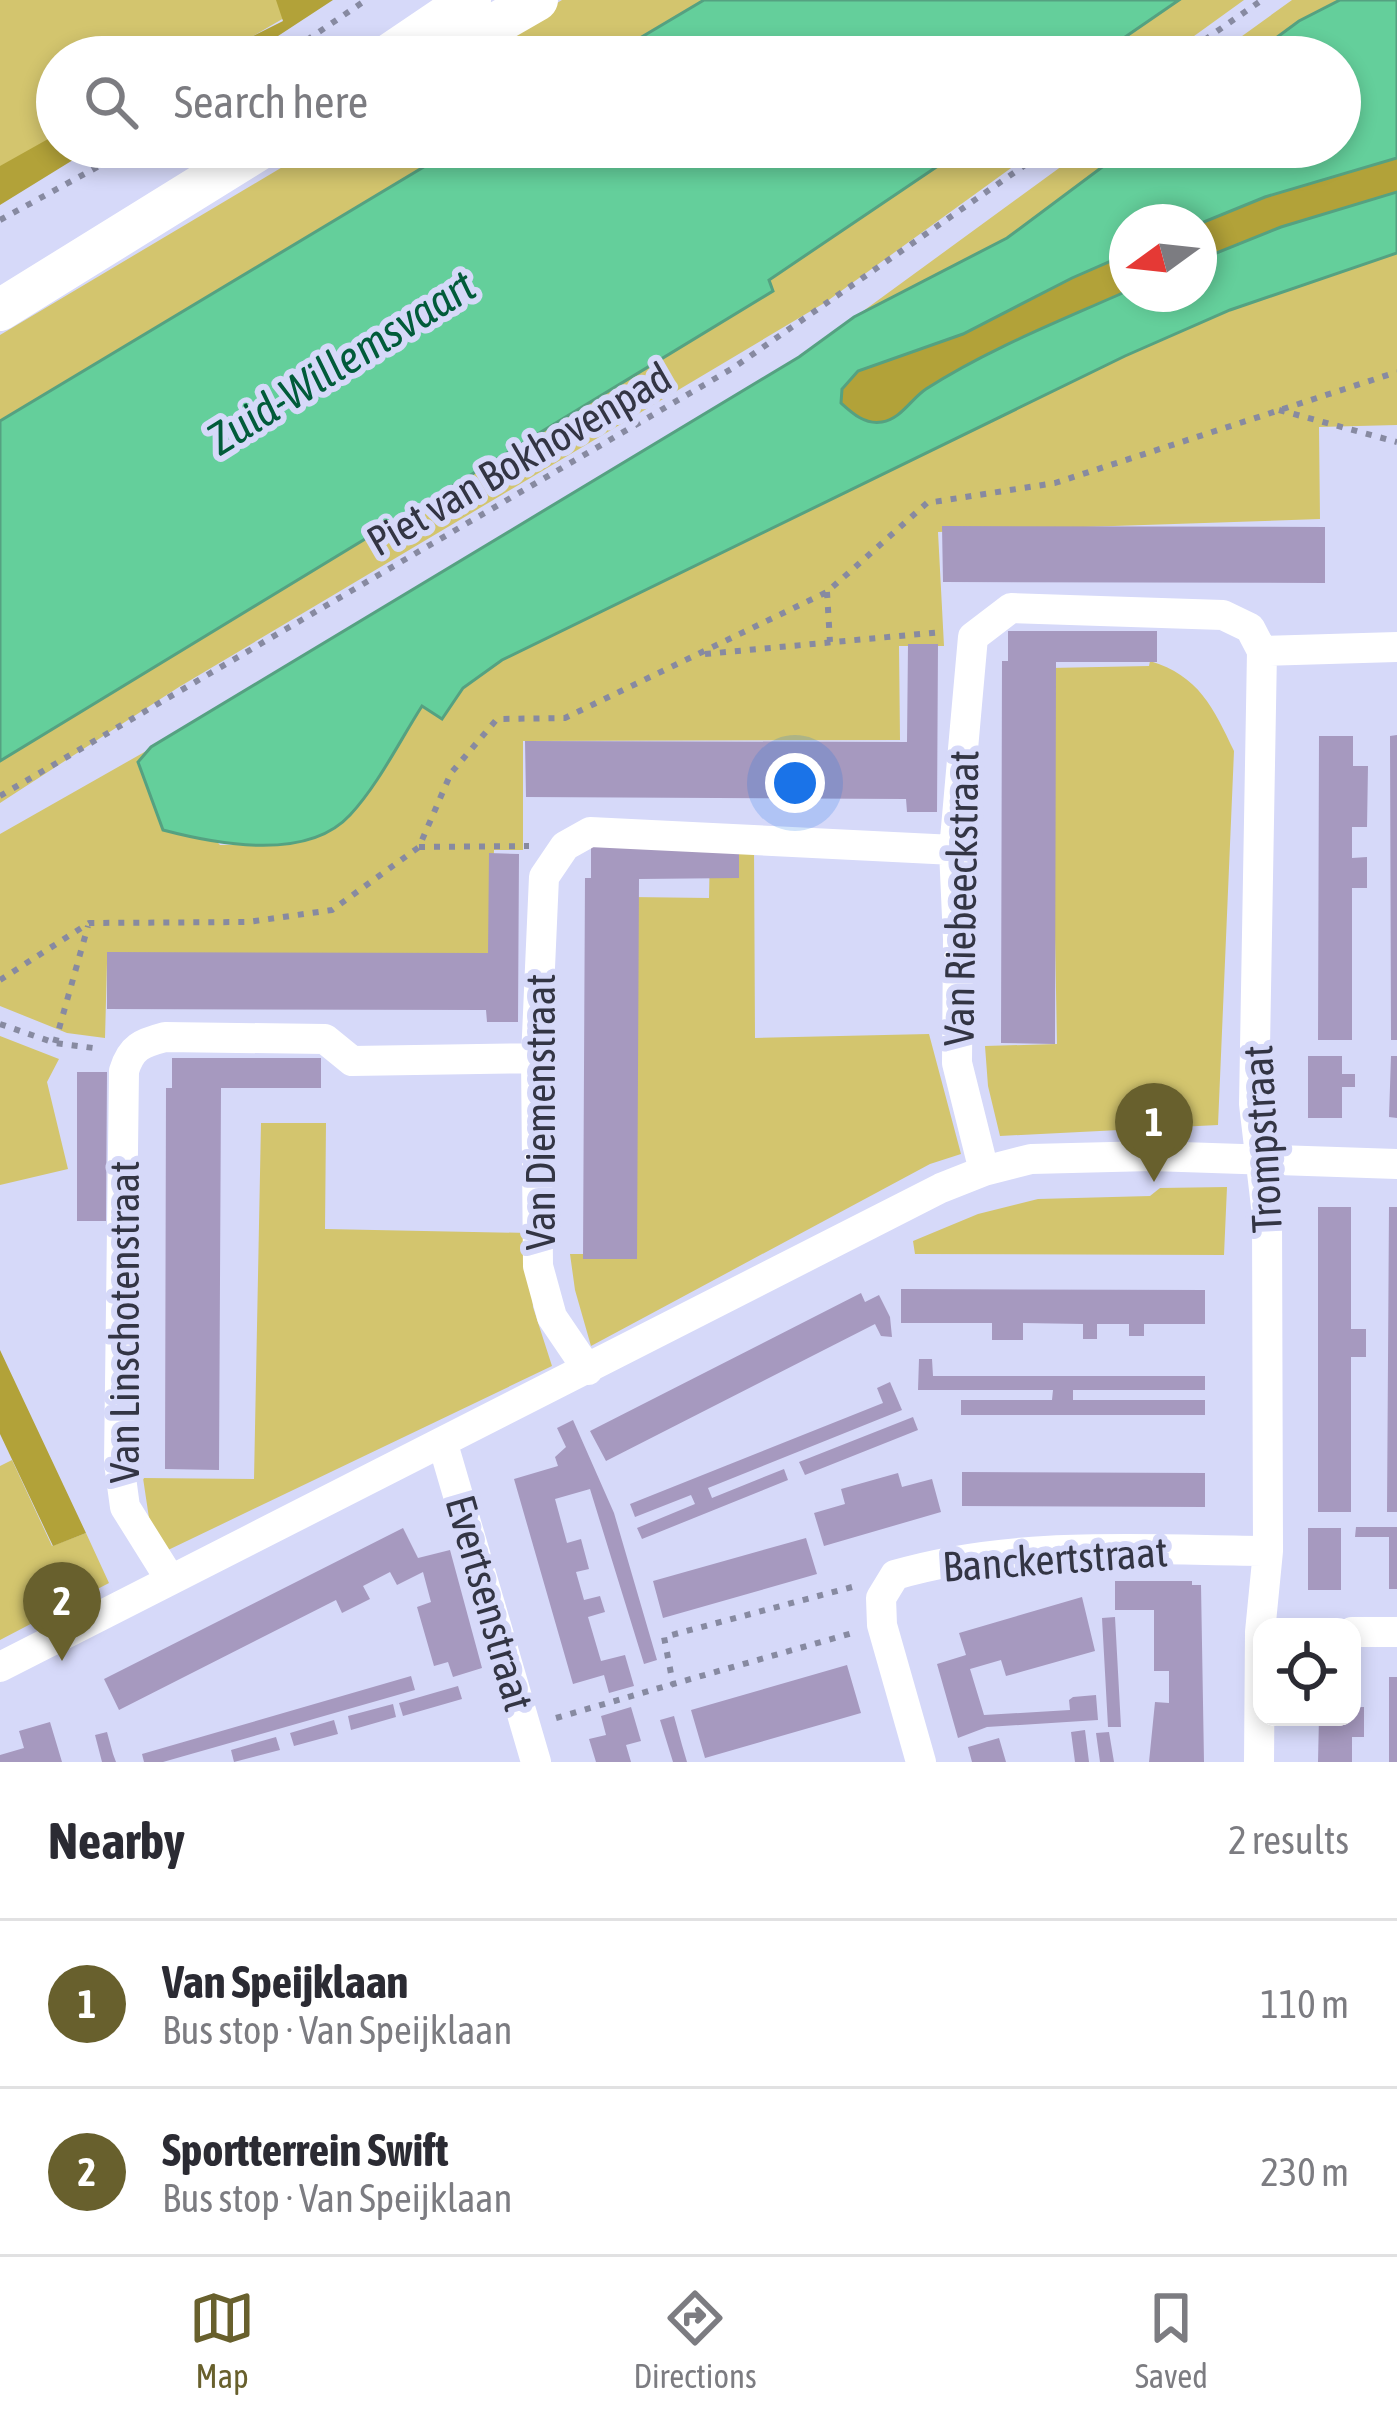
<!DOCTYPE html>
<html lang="en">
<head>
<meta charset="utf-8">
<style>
  body { margin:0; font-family:"Asap Condensed",sans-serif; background:#f7f7f7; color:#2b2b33 }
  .controls { position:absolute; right:36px; bottom:36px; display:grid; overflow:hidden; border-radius:24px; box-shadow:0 6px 18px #0003 }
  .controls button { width:108px; height:108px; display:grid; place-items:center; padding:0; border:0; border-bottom:3px solid #e1e1e2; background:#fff; color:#2b2b33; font:60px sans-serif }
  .compass { position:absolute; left:1109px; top:204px; width:108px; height:108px; border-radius:50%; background:#fff; box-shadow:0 6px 18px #0003; rotate:255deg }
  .you { position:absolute; left:795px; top:783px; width:42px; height:42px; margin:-30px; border:9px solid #fff; border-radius:50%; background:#1a73e8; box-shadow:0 0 0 18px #1a73e833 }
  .badge { display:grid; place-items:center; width:78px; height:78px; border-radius:50%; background:#68602d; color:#fff; font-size:39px; font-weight:700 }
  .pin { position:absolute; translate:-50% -99px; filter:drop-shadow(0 3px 6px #0008) }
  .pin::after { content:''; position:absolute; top:63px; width:42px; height:36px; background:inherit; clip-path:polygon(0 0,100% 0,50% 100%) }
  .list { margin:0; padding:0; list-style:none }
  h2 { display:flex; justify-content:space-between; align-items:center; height:156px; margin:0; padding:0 48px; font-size:51px }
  h2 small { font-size:39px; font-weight:400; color:#7c7c81 }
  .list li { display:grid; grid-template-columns:78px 1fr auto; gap:36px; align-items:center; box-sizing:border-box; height:168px; padding:0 48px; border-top:3px solid #e1e1e2 }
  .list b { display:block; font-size:45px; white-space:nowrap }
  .list p { margin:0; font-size:39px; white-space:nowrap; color:#7c7c81 }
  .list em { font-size:39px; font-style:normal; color:#7c7c81 }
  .icon { flex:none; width:66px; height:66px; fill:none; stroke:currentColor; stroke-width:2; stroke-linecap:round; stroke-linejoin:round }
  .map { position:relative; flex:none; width:1397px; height:1762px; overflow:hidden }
  .search { position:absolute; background:#fff; box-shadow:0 6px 18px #0003; left:36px; right:36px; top:36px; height:132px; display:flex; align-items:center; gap:30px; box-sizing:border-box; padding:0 42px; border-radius:66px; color:#7c7c81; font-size:45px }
  .sheet { height:492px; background:#fff }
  nav { display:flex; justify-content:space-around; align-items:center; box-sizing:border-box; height:168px; border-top:3px solid #e1e1e2; background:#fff; font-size:33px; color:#7c7c81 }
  nav a { display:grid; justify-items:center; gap:6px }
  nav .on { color:#68602d }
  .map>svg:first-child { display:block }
  .green { fill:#d3c56e }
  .forest { fill:#b2a239 }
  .water { fill:#64cf9b; stroke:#55a181; stroke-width:3 }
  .building { fill:#a699bf }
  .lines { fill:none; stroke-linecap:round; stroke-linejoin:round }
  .path { stroke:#878aa1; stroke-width:6; stroke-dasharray:6 9; stroke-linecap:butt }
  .minor { stroke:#fff; stroke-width:30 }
  .secondary { stroke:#fff; stroke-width:42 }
  .labels { text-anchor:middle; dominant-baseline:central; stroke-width:12; stroke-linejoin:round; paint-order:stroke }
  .street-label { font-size:42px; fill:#333544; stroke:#d6d9f9 }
  .water-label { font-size:45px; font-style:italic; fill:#015b3a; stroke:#d6d9f9 }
</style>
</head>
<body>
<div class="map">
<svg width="1397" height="1762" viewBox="0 0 1397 1762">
  <rect width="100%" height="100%" fill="#d6d9f9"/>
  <path class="green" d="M 0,0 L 315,0 L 217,57 L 57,57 L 57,144 L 0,175 Z
    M 562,0 L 704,0 L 608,57 L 466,57 Z
    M 1179,0 L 1244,0 L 1165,57 L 1096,57 Z
    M 1292,0 L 1340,0 L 1299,21 L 1250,57 L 1213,57 Z
    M 316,147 L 457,147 L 0,421 L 0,335 Z
    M 966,147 L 1040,147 L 826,302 L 179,687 L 0,803 L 0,761 L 772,291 L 769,280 Z
    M 1088,147 L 1129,147 L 1007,238 L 855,317 Z
    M 1397,253 L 1397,425 L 1319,427 L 1320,519 L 938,532 L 944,646 L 899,646 L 900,740 L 523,741 L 523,850 L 494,850 L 490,963 L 107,963 L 105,1038 L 67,1033 L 0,1006 L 0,834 L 148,750 L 138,762 L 220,845 C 251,844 285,846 315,837 C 344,828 404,734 422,706 L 442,719 L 463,688 L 502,660 L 1125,356 L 1230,310 Z
    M 1150,661 C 1199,676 1213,707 1234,751 L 1218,1125 L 1000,1136 L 988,1086 L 985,1046 L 1057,1044 L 1050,668 L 1149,666 Z
    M 754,846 L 755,1038 L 929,1034 L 961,1154 L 930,1164 L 591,1346 L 575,1290 L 570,1254 L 628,1254 L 631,897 L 709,898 L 710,848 Z
    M 0,1036 L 59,1059 L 47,1082 L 68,1169 L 0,1185 Z
    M 261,1123 L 326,1123 L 325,1229 L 528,1233 L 533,1307 L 552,1366 L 166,1551 L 149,1518 L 143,1478 L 254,1479 Z
    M 1227,1187 L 1224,1255 L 915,1254 L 913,1241 L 978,1214 L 1038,1199 L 1150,1196 L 1160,1188 Z
    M 12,1460 L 52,1546 L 86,1533 L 109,1583 L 0,1640 L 0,1466 Z"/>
  <path class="forest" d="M 276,0 L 333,0 L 246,57 L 211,57 L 283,21 Z
    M 57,134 L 57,147 L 94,147 L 0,205 L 0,166 Z
    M 1397,158 L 1397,192 L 1281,227 L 1199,260 L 1199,224 L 1265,197 Z
    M 1127,254 L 1127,291 C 1063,319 993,346 934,384 C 917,395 902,419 882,422 C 865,425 853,413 841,403 L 842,389 L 858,371 L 963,334 L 1072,278 Z
    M 0,1350 L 86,1533 L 53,1546 L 0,1434 Z"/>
  <path class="water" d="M 704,0 L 1179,0 L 1096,57 L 608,57 Z
    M 1340,0 L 1397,0 L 1397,158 L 1265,197 L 1199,224 L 1127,222 L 1127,254 L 1072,278 L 963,334 L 858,371 L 842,389 L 841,403 C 852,413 865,425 882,422 C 901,419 911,399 926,389 C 988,349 1060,321 1127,291 L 1127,294 L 1199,294 L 1199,260 L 1281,227 L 1397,192 L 1397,253 L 1230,310 L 1125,356 L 502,660 L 463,688 L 442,719 L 422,706 C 399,742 378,785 350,815 C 307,862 216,844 163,830 L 138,762 L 151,747 L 799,357 L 854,317 L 1007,238 L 1129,147 L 1340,147 L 1340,57 L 1250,57 L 1299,21 Z
    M 457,147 L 966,147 L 769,280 L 773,291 L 0,761 L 0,421 Z"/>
  <path class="building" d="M 942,526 L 1325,527 L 1325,583 L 943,582 Z
    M 1008,631 L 1157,631 L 1157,662 L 1056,662 L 1055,1044 L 1001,1043 L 1002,661 L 1008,661 Z
    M 908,644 L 938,644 L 937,812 L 907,812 L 906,799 L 526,797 L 525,741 L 907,742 Z
    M 1397,735 L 1397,1040 L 1391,1040 L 1390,736 Z
    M 1319,736 L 1353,736 L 1353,766 L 1368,766 L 1367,827 L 1352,827 L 1352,858 L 1367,857 L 1367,888 L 1352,888 L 1352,1040 L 1318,1040 Z
    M 739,846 L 739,878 L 639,879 L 637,1259 L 583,1259 L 585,878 L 591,878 L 591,847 Z
    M 489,853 L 519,854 L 518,1022 L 487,1022 L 486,1010 L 107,1009 L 107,952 L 488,953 Z
    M 1308,1056 L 1342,1056 L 1342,1074 L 1355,1074 L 1355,1087 L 1342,1087 L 1342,1118 L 1308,1118 Z
    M 1391,1056 L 1397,1056 L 1397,1118 L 1389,1117 Z
    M 172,1058 L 321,1058 L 321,1088 L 221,1088 L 219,1470 L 165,1469 L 166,1088 L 172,1088 Z
    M 77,1072 L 107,1072 L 106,1221 L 77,1221 Z
    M 1318,1207 L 1351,1207 L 1351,1329 L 1366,1329 L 1366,1357 L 1351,1357 L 1351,1512 L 1318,1512 Z
    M 1389,1207 L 1397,1207 L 1397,1512 L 1387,1512 Z
    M 901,1289 L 1205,1290 L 1205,1324 L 1144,1324 L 1144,1336 L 1129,1336 L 1129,1324 L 1097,1324 L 1097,1339 L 1083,1339 L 1083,1324 L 1023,1323 L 1023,1340 L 992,1340 L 992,1323 L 901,1323 Z
    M 861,1293 L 865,1302 L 879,1295 L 890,1317 L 892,1337 L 881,1336 L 875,1324 L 606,1461 L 590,1431 Z
    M 919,1359 L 932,1359 L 933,1376 L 1205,1376 L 1205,1390 L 1073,1390 L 1073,1400 L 1205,1400 L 1205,1415 L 961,1415 L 961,1400 L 1052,1400 L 1053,1390 L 918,1390 Z
    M 890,1382 L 902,1410 L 708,1488 L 712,1498 L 784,1469 L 788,1480 L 642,1539 L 637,1528 L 695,1504 L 691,1495 L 635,1517 L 630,1504 L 883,1403 L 877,1388 Z
    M 913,1417 L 918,1430 L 805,1475 L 799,1462 Z
    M 573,1420 L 614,1513 L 657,1660 L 644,1664 L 590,1489 L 555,1499 L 567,1543 L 581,1539 L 589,1569 L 576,1572 L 584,1600 L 600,1596 L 605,1612 L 588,1617 L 601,1661 L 625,1655 L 634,1686 L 609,1693 L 604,1675 L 573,1684 L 514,1479 L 558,1466 L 555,1457 L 566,1447 L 557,1428 Z
    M 962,1472 L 1205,1473 L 1205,1507 L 962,1506 Z
    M 898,1473 L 902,1487 L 932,1479 L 941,1512 L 824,1546 L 814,1513 L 845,1504 L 841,1489 Z
    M 1356,1527 L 1397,1527 L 1397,1589 L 1389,1589 L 1389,1537 L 1355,1537 Z
    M 403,1528 L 418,1558 L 450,1550 L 482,1668 L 453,1677 L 448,1662 L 434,1666 L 417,1607 L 431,1602 L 423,1572 L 397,1585 L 390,1572 L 363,1586 L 370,1599 L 342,1613 L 336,1600 L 119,1710 L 104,1679 Z
    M 1308,1528 L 1341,1528 L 1341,1590 L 1308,1590 Z
    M 806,1538 L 817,1574 L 663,1618 L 653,1581 Z
    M 1115,1581 L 1192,1581 L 1192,1585 L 1201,1585 L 1204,1762 L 1149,1762 L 1155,1702 L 1169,1703 L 1169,1671 L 1154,1671 L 1154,1610 L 1115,1610 Z
    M 1082,1597 L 1095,1651 L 1006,1676 L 1001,1660 L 970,1669 L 984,1715 L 1070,1710 L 1069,1700 L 1073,1697 L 1096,1695 L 1098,1720 L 987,1727 L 958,1738 L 937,1664 L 966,1655 L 959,1633 Z
    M 1115,1617 L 1121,1727 L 1108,1727 L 1102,1618 Z
    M 847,1665 L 861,1713 L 705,1758 L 691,1710 Z
    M 411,1676 L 415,1690 L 163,1762 L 144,1762 L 142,1754 Z
    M 1389,1677 L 1397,1677 L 1397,1762 L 1389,1762 Z
    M 458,1686 L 462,1699 L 403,1716 L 399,1703 Z
    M 393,1704 L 396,1717 L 351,1730 L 348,1716 Z
    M 631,1707 L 641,1741 L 626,1745 L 631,1762 L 596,1762 L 589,1739 L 606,1735 L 601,1716 Z
    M 1352,1707 L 1364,1707 L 1364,1737 L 1352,1737 L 1352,1762 L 1318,1762 L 1319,1717 L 1352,1717 Z
    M 674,1716 L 682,1745 L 687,1762 L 673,1762 L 660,1720 Z
    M 334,1720 L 338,1734 L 294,1746 L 290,1733 Z
    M 50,1722 L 62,1762 L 0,1762 L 0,1755 L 24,1748 L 19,1731 Z
    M 1085,1730 L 1089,1762 L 1075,1762 L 1071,1732 Z
    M 107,1732 L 113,1754 L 116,1762 L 102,1762 L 95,1735 Z
    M 1109,1732 L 1114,1762 L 1100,1762 L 1096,1733 Z
    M 276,1737 L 280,1750 L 234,1762 L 231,1750 Z
    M 999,1738 L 1006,1762 L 972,1762 L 968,1747 Z"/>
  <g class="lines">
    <path class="path" d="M 282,57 L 366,0
      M 1180,57 L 1262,0
      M 0,220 L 134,147
      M 1279,410 L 1397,442
      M 827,592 L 830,642
      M 705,654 L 942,632
      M 0,796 L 733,368 L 1051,147
      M 419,847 L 529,846
      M 0,980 L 89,923 L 248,922 L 332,910 L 419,847 L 451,773 L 497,719 L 565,718 L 827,592 L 927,503 L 1055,483 L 1397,372
      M 0,1024 L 55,1043 L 101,1049
      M 55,1043 L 88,926
      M 852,1587 L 664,1637 L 673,1684 L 856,1632
      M 556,1718 L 673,1684"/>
    <path class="minor" d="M 984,1171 L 957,1063 L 958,939 L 954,850 L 973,637 L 1011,608 L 1223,615 L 1250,628 L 1262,651
      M 588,1370 L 552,1317 L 538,1266 L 536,1058 L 544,877 L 565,846 L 590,832 L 954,850
      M 443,1444 L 536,1762
      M 170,1579 L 125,1507 L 119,1463 L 124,1071 C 131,1047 142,1043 165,1037 L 325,1039 L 352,1061 L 536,1058
      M 1352,1632 L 1397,1632
      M 0,1667 L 941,1188 L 984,1171 L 1031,1159 L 1152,1156 L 1397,1164
      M 921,1762 L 882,1625 L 881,1598 L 895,1575 C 1015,1540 1144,1550 1268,1551
      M 1259,1762 L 1260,1632 L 1268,1551 L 1267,1215 L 1254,1104 L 1262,651 L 1397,647"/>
    <path class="secondary" d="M 386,57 L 470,0
      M 438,57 L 537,0
      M 0,310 L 263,147"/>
  </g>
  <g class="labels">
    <g class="street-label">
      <text transform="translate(519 459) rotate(-30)">Piet van Bokhovenpad</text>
      <text transform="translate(961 898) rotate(-89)">Van Riebeeckstraat</text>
      <text transform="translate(540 1112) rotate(-90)">Van Diemenstraat</text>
      <text transform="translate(1262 1139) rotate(-93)">Trompstraat</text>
      <text transform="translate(124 1322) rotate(-90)">Van Linschotenstraat</text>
      <text transform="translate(1055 1559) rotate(-4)">Banckertstraat</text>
      <text transform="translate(490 1603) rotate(74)">Evertsenstraat</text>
    </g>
    <g class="water-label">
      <text transform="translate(341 362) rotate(-32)">Zuid-Willemsvaart</text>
    </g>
  </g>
</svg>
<div class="controls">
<button><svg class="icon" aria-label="locate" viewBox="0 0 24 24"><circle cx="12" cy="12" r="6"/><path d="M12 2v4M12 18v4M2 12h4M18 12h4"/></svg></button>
</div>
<svg class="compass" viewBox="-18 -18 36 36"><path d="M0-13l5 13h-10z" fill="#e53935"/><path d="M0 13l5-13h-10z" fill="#7c7c81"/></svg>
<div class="you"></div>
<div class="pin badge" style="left:1154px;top:1182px">1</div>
<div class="pin badge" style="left:62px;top:1661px">2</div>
<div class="search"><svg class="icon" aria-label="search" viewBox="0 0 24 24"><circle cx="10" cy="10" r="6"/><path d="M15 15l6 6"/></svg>Search here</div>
</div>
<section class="sheet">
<h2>Nearby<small>2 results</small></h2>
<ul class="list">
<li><span class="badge">1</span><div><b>Van Speijklaan</b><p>Bus stop · Van Speijklaan</p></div><em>110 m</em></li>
<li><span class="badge">2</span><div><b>Sportterrein Swift</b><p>Bus stop · Van Speijklaan</p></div><em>230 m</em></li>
</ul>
</section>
<nav>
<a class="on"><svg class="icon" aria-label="map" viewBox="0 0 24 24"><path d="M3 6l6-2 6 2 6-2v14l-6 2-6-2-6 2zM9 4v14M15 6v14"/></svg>Map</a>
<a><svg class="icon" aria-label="directions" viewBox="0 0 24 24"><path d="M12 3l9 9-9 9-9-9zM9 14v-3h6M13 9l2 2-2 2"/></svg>Directions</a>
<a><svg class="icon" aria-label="saved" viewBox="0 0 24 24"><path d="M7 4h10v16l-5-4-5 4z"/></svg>Saved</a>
</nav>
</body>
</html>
